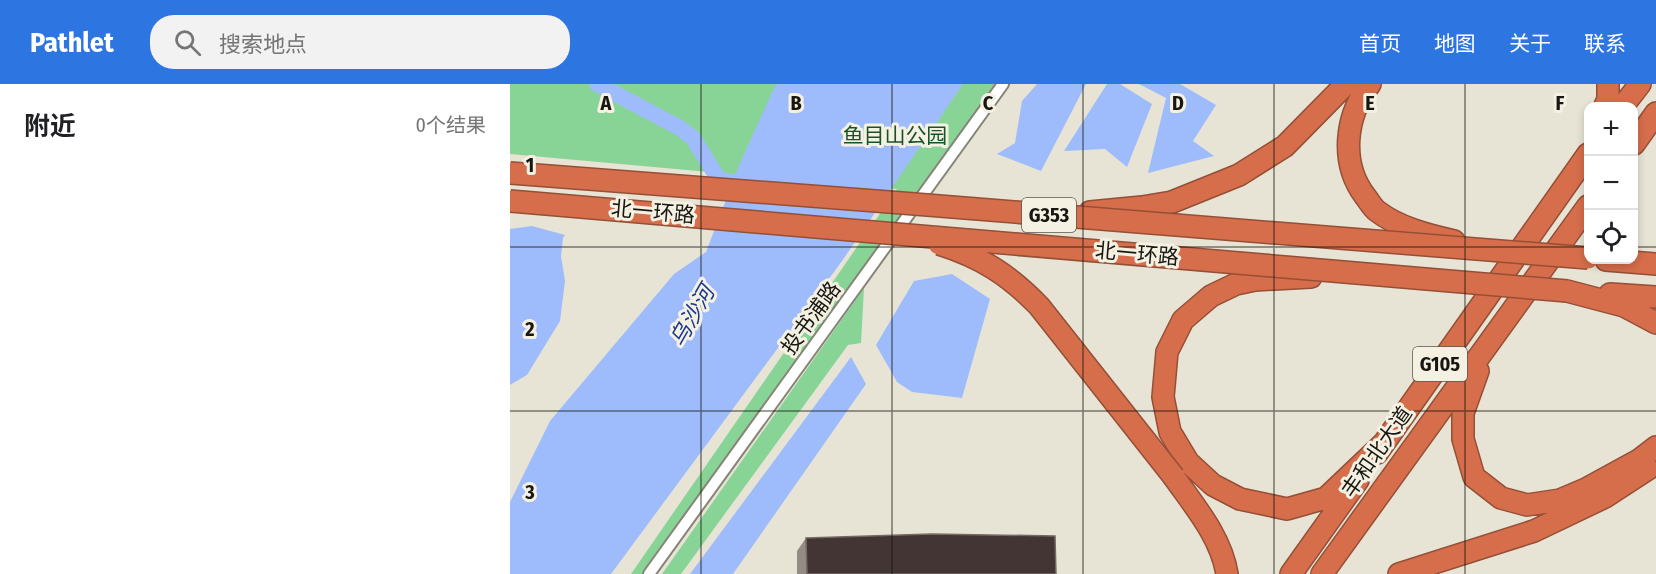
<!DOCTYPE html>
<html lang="zh">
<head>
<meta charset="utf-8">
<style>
  body { margin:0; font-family:"Fira Sans Condensed","Noto Sans SC",sans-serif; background:#f2f2f2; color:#202124 }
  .controls { position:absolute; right:18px; top:18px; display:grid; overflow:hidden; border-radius:12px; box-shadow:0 3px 9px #0003 }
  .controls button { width:54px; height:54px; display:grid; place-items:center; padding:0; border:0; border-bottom:2px solid #e0e0e0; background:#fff; color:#202124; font:30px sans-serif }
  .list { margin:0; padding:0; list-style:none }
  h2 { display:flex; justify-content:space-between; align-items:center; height:78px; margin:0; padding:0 24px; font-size:26px }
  h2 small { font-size:20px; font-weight:400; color:#757577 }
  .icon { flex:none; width:33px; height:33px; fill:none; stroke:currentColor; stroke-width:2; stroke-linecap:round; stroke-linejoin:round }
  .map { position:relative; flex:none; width:1146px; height:490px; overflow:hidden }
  header { display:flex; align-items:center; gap:36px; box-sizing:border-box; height:84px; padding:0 30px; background:#2d75e1; color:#fff }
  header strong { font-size:28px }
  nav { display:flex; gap:33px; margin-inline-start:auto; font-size:21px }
  .search { width:420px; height:54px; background:#f2f2f2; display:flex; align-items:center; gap:15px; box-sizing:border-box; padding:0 21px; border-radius:24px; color:#757577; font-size:22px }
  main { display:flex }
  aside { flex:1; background:#fff }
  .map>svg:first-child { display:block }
  .green { fill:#88d497 }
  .water { fill:#9ebcfb }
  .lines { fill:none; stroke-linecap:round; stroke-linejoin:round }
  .river { stroke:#9ebcfb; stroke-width:16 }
  .street-casing { stroke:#868477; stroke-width:14 }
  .highway-casing { stroke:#944f37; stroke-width:24 }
  .street { stroke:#fff; stroke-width:10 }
  .highway { stroke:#d76e4b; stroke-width:21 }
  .highway-bridge-casing { stroke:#944f37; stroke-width:24; stroke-linecap:butt }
  .highway-bridge { stroke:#d76e4b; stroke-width:21 }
  .wall { fill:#948c84 }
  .building { fill:#423533; stroke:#746a64; stroke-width:1.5 }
  .grid { fill:none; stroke:#171611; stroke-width:1.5; stroke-opacity:0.55 }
  .labels { text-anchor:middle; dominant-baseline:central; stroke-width:6; stroke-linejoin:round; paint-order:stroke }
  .shield { fill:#f4f1e3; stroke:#595850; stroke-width:1.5 }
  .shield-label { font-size:20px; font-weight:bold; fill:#171611 }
  .park-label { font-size:21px; fill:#195128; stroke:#f4f1e3 }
  .street-label { font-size:21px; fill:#171611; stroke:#f4f1e3 }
  .water-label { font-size:22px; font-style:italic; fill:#18378e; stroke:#f4f1e3 }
  .grid-label { font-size:20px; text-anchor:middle; font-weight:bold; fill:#171611; stroke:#f4f1e3; stroke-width:6; stroke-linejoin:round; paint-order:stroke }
</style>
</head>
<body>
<header>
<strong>Pathlet</strong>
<div class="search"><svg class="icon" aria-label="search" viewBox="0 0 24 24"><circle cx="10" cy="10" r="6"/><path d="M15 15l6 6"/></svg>搜索地点</div>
<nav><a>首页</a><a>地图</a><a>关于</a><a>联系</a></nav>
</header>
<main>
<aside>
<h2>附近<small>0个结果</small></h2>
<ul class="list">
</ul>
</aside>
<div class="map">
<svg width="1146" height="490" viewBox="0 0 1146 490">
  <rect width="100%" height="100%" fill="#e7e4d6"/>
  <path class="green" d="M 0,0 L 489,0 L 141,490 L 121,490 L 387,105 L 0,70 Z
    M 354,204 L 351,259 L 338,261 L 171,490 L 152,490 Z"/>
  <path class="water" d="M 266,0 L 453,0 L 332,177 L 101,490 L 0,490 L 0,418 L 40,337 L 164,190 L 196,168 L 230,79 Z
    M 527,0 L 576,0 L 531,87 L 487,70 L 505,59 L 512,17 Z
    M 597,0 L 610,0 L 642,20 L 617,83 L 595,65 L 554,67 Z
    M 629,0 L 670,0 L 706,21 L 683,57 L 704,72 L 638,89 L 656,14 Z
    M 22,142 L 55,151 L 53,154 L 51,172 L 55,197 L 50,237 L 17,291 L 0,301 L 0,145 Z
    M 442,190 L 480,215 L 452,314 L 402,308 L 387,298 L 366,261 L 404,197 Z
    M 341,273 L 356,300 L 223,490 L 180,490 Z"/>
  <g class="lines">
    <path class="river" d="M 87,0 L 170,44 L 183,54 L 209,96 L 228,99"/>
    <g class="street-casing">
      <path id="street" d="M 139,490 L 493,0"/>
    </g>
    <g class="highway-casing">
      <path id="highway" d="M 860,0 C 835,32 830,79 855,112 C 859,117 862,123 867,127 C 889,144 918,151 944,157
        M 1095,22 L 1098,15 L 1098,0
        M 1113,22 L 1130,0
        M 1124,60 L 1146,29
        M 580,128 L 632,123 L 662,118 L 729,91 L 775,62 L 836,0
        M 1096,176 L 1146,180
        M 801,193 L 745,196 L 726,200 L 701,212 L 673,236 L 657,268 L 653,313 L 660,348 L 678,378 L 703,401 L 730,415 L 777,425 L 816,414 L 874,359
        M 1057,207 L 1114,222 L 1146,239
        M 1100,210 L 1146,213
        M 968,287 L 953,329 L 953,355 L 964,393 L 991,414 L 1017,421 L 1050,416 L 1076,405 L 1129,376 L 1146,363
        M 867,369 L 1078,70
        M 664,393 C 685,423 711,453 717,490
        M 781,490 L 848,396
        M 812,490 L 1078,122
        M 889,490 L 1024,447 L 1095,413 L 1138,385"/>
    </g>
    <use href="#street" class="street"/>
    <use href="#highway" class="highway"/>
    <g class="highway-bridge-casing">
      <path id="highway-bridge" d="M 0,89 L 392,119 L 1078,174
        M 0,117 L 1057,207
        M 429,160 C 471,173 499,191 529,222 L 664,393"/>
    </g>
    <use href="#highway-bridge" class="highway-bridge"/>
  </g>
  <path class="wall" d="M 296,454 L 546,490 L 287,490 L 287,467 Z"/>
  <path class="building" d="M 422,450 L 545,452 L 546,490 L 297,490 L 296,454 Z"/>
  <path class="grid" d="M 191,0 L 191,490M 382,0 L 382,490M 573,0 L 573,490M 764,0 L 764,490M 955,0 L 955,490M 0,163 L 1078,163M 1124,163 L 1146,163M 0,327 L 1146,327"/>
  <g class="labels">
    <g class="shield">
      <rect x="512" y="114" width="54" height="34" rx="4.5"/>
      <rect x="903" y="263" width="54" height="34" rx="4.5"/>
    </g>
    <g class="shield-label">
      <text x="539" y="131">G353</text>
      <text x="930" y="280">G105</text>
    </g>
    <g class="park-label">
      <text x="385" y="52">鱼目山公园</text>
    </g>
    <g class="street-label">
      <text transform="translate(143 128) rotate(5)">北一环路</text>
      <text transform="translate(627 170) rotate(5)">北一环路</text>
      <text transform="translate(301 234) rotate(-54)">投书浦路</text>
      <text transform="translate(867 368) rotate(-55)">丰和北大道</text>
    </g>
    <g class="water-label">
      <text transform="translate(182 232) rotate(-60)">乌沙河</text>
    </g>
  </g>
  <g class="grid-label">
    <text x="96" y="26">A</text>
    <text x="286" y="26">B</text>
    <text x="478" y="26">C</text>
    <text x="668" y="26">D</text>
    <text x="860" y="26">E</text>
    <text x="1050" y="26">F</text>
    <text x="20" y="88">1</text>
    <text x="20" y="252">2</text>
    <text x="20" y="415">3</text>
  </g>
</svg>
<div class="controls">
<button>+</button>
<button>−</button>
<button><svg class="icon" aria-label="locate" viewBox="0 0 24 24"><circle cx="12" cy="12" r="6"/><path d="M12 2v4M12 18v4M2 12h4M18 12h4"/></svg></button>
</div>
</div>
</main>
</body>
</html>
